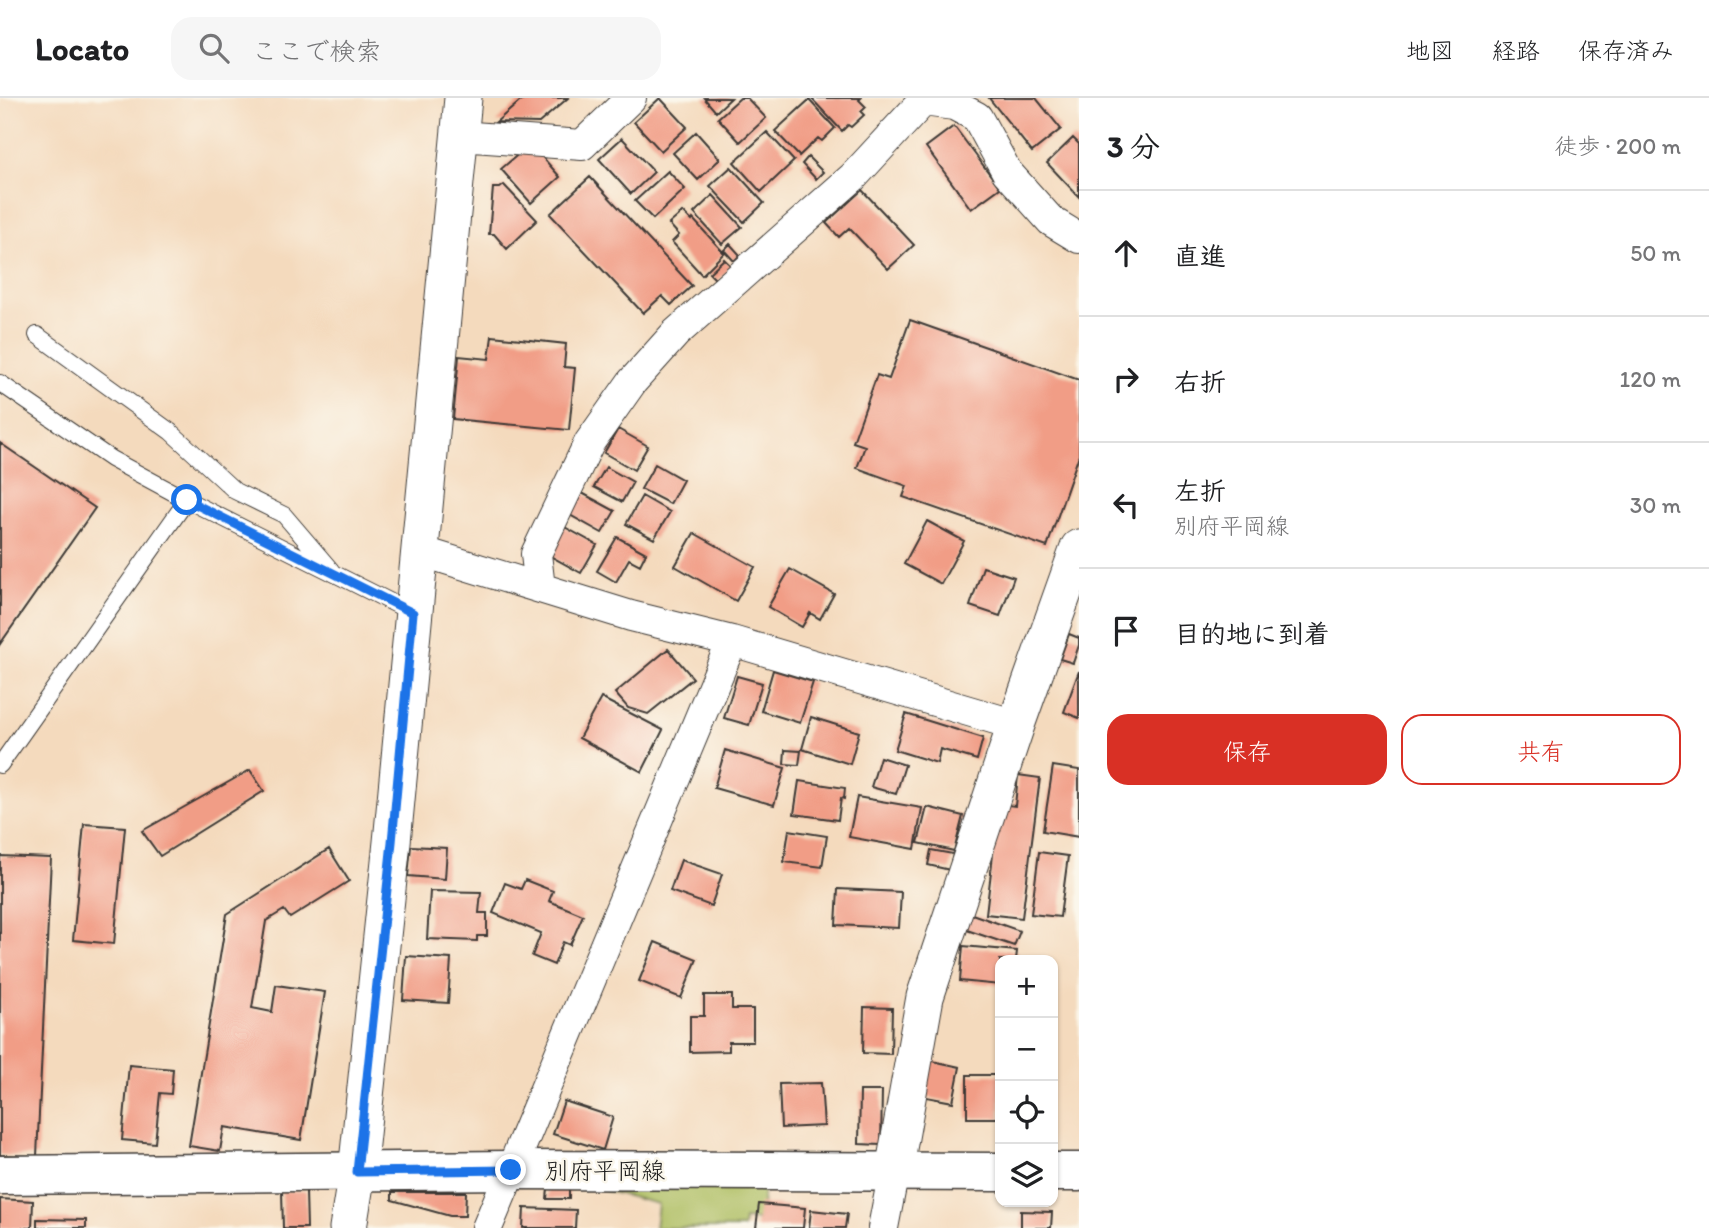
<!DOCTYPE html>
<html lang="ja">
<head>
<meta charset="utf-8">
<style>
  body { margin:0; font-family:Itim,"Klee One",sans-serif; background:#f6f6f6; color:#202124 }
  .controls { position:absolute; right:21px; bottom:21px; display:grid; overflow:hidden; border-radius:14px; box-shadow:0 2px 5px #0004 }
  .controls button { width:63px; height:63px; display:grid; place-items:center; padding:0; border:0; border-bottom:2px solid #e0e0e0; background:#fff; color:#202124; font:35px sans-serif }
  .stop { position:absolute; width:21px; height:21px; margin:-16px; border:5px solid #1a73e8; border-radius:50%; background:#fff }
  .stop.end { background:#1a73e8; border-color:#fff; box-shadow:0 2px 7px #0008 }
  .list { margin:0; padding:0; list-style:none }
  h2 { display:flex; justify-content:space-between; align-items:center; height:91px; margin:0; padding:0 28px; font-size:30px }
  h2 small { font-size:23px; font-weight:400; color:#757577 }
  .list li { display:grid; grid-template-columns:46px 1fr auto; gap:21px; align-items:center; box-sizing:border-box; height:126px; padding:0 28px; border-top:2px solid #e0e0e0 }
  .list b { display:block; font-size:26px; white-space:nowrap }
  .list p { margin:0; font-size:23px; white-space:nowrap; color:#757577 }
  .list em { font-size:23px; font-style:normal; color:#757577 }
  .actions { display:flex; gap:14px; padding:21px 28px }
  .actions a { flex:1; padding:16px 0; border:2px solid #d93025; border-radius:21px; text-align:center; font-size:24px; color:#d93025 }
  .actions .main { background:#d93025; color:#fff }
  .icon { flex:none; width:38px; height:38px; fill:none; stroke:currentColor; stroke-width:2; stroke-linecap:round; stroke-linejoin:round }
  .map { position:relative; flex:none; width:1079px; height:1130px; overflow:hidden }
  header { display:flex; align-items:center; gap:42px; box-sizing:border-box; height:98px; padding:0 35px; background:#fff; border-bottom:2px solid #e0e0e0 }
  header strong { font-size:33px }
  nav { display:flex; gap:38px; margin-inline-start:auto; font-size:24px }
  .search { width:490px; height:63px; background:#f6f6f6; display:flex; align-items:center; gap:18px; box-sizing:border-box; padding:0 24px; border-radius:21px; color:#757577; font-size:26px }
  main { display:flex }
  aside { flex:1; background:#fff }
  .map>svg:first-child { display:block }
  .green { fill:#adbd60; stroke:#646c3e; stroke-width:2 }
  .building { fill:#f19d86 }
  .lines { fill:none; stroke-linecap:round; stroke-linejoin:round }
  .service-casing { stroke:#3c3834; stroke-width:18 }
  .minor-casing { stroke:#3c3834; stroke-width:32 }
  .tertiary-casing { stroke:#3c3834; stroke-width:39 }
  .secondary-casing { stroke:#3c3834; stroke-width:41 }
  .service { stroke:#fff; stroke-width:16 }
  .minor { stroke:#fff; stroke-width:30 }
  .tertiary { stroke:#fff; stroke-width:37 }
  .secondary { stroke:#fff; stroke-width:38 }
  .route { stroke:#1a73e8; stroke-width:9 }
  .labels { text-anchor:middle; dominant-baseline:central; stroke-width:5; stroke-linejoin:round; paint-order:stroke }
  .street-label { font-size:24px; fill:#1c1c1c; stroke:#fbf7ec }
</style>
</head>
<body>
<header>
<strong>Locato</strong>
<div class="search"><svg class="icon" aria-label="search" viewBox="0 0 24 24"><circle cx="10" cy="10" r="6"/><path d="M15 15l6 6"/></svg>ここで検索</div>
<nav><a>地図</a><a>経路</a><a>保存済み</a></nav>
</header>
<main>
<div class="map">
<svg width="1079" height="1130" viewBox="0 0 1079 1130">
  <rect width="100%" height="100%" fill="#fbf7ec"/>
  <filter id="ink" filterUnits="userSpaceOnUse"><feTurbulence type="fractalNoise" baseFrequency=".0143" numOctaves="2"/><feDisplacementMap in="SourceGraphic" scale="14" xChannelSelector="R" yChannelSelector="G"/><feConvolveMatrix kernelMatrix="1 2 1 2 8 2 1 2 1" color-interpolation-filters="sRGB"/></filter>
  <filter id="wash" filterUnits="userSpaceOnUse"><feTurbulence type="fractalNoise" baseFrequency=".00686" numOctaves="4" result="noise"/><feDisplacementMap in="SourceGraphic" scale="28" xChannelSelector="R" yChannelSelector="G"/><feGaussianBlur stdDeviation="1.57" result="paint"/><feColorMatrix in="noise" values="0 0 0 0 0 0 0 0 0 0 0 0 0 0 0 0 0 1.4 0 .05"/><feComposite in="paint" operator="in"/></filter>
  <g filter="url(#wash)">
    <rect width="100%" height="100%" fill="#f4dabd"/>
    <path class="green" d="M 608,1087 L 764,1090 L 760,1122 L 744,1121 L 743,1130 L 655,1130 L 658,1106 L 603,1092 Z"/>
    <g id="blocks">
      <path class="building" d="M 524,0 L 568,0 L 539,25 L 496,24 Z
        M 660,0 L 687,29 L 661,53 L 634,24 Z
        M 704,0 L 731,0 L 716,14 Z
        M 740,0 L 747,0 L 766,20 L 740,44 L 718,20 Z
        M 811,0 L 861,0 L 859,2 L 866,9 L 861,14 L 864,17 L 851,29 L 848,27 L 842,33 Z
        M 989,0 L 1036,0 L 1061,31 L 1032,54 Z
        M 809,2 L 835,30 L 822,43 L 818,40 L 799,58 L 775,33 Z
        M 954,28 L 1000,90 L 971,111 L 926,49 Z
        M 696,34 L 720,61 L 698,82 L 673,55 Z
        M 767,34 L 794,63 L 761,94 L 734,64 Z
        M 622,40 L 654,74 L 631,96 L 599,61 Z
        M 1073,40 L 1079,46 L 1079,99 L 1047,65 Z
        M 521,54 L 538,54 L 560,79 L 531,105 L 501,71 Z
        M 808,59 L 823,74 L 816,81 L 802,66 Z
        M 731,69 L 764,105 L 744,124 L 710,88 Z
        M 668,73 L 685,91 L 653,121 L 635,103 Z
        M 590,79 L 692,188 L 671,207 L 662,198 L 643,215 L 550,116 Z
        M 504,87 L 537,122 L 507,151 L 494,136 L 489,136 L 493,90 L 500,90 Z
        M 862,92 L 914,147 L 888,171 L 849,130 L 839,139 L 826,125 Z
        M 713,97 L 742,129 L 722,146 L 694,115 Z
        M 683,114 L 692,123 L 693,121 L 724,155 L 702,177 L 672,144 L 679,137 L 669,126 Z
        M 730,146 L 740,157 L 734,163 L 724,152 Z
        M 724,161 L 732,169 L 717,183 L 709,175 Z
        M 910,222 L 1079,282 L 1079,357 L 1047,449 L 903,399 L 907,388 L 857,370 L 865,348 L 853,344 L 877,277 L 889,281 Z
        M 492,238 L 566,246 L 564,269 L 575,270 L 569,332 L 453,321 L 459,258 L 489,261 Z
        M 618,331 L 648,348 L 634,372 L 604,355 Z
        M 0,345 L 95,410 L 0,546 Z
        M 655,366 L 683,382 L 670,406 L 641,391 Z
        M 606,369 L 633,384 L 622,404 L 594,389 Z
        M 582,395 L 615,413 L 602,435 L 570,417 Z
        M 642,398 L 670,414 L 654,441 L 626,426 Z
        M 927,423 L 964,443 L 941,486 L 904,466 Z
        M 561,427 L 597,447 L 581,475 L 545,455 Z
        M 694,435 L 755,469 L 736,503 L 675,468 Z
        M 617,439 L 646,455 L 640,467 L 629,461 L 616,484 L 597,473 Z
        M 983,469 L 1014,479 L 1000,518 L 970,508 Z
        M 790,471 L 834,496 L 820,521 L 810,515 L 802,529 L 768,509 Z
        M 1069,536 L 1079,540 L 1079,547 L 1073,565 L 1060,561 Z
        M 668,551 L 693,580 L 648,616 L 628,610 L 615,595 Z
        M 773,572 L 813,584 L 800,625 L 761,613 Z
        M 1079,573 L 1079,620 L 1064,614 Z
        M 737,578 L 762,585 L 749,627 L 724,620 Z
        M 601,600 L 663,632 L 642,674 L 579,640 Z
        M 906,616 L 983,640 L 977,662 L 940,651 L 937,665 L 895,652 Z
        M 811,619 L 859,634 L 850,666 L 802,651 Z
        M 725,652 L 785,670 L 774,707 L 714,690 Z
        M 785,652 L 801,653 L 799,667 L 784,666 Z
        M 880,659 L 905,667 L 896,696 L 871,689 Z
        M 1053,668 L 1079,672 L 1079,739 L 1043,733 Z
        M 250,672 L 264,693 L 160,758 L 142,733 Z
        M 1018,677 L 1040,680 L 1022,820 L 986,816 L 999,706 L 1015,708 Z
        M 799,683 L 845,690 L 844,701 L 841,700 L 838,722 L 794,716 Z
        M 857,699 L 922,710 L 915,751 L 849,739 Z
        M 927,709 L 963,718 L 954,753 L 918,745 Z
        M 84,726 L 125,729 L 114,846 L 73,842 Z
        M 789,732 L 827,738 L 822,769 L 784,764 Z
        M 411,748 L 447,750 L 445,781 L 408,778 Z
        M 329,751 L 349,783 L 290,820 L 284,812 L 266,823 L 252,910 L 272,914 L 276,887 L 325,894 L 301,1042 L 224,1029 L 220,1053 L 189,1048 L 227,816 Z
        M 931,752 L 953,756 L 950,772 L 928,767 Z
        M 1039,754 L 1068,758 L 1060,819 L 1031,816 Z
        M 0,758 L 51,760 L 37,1058 L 0,1057 Z
        M 681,762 L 722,776 L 711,808 L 670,793 Z
        M 525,782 L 553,793 L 549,803 L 583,817 L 570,847 L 563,844 L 554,867 L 532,858 L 541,835 L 493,815 L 505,785 L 521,791 Z
        M 838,791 L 901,794 L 899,830 L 836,827 Z
        M 430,793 L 481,794 L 479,815 L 487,815 L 487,838 L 477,838 L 477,843 L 427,841 Z
        M 969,815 L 1020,833 L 1014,848 L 964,831 Z
        M 655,844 L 697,861 L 681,900 L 639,883 Z
        M 963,848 L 1017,853 L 1016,862 L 1000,862 L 1000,887 L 960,883 Z
        M 406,858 L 451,861 L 448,905 L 403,902 Z
        M 704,897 L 732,897 L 732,911 L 753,911 L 753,944 L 729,944 L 729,953 L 690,954 L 690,918 L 704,918 Z
        M 864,909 L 892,910 L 891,956 L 863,955 Z
        M 928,962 L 960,969 L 953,1004 L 921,998 Z
        M 129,967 L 173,971 L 171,996 L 160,995 L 155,1045 L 122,1042 Z
        M 967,977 L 1000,977 L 1000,1020 L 967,1020 Z
        M 821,985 L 824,1028 L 781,1030 L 779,986 Z
        M 860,993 L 882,993 L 881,1047 L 859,1046 Z
        M 564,1003 L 613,1019 L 603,1052 L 553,1036 Z
        M 548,1090 L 569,1090 L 569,1101 L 547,1101 Z
        M 282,1093 L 306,1093 L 307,1130 L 283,1130 Z
        M 392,1094 L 466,1094 L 465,1118 L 450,1118 L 392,1102 Z
        M 0,1101 L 33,1103 L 32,1130 L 0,1130 Z
        M 759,1106 L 805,1110 L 803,1130 L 756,1130 Z
        M 524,1110 L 576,1112 L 575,1130 L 523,1130 Z
        M 811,1112 L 847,1116 L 845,1130 L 809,1130 Z
        M 1021,1113 L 1052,1114 L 1051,1130 L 1021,1130 Z
        M 37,1121 L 86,1122 L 86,1130 L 37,1130 Z"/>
    </g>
  </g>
  <g filter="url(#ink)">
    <use href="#blocks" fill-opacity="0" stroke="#3c3834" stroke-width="2"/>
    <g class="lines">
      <g class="service-casing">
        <path id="service" d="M 37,237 L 171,334 L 235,393 L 284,417 L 331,472
          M 0,285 L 111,361 L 187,402 L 413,515
          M 0,667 L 187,402"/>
      </g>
      <g class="minor-casing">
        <path id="minor" d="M 926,0 L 853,79 L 676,235 L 632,284 L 589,345 L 536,456 L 540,490 L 631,518 L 732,543 L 1016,627
          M 923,3 L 954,7 L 977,19 L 1007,74 L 1051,123 L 1079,140
          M 459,38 L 582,47 L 631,0
          M 420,453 L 540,490
          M 487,1130 L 732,543
          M 883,1130 L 894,1073"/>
      </g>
      <g class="tertiary-casing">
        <path id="tertiary" d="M 894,1073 L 925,899 L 1016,627 L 1079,450
          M 348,1130 L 357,1074 L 392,744 L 463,0"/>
      </g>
      <g class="secondary-casing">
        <path id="secondary" d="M 1053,1074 L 1079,1074
          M 0,1077 L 511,1072 L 1000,1074"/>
      </g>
      <use href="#service" class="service"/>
      <use href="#minor" class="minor"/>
      <use href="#tertiary" class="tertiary"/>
      <use href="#secondary" class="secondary"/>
    </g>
  </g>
  <g class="lines" filter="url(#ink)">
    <path class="route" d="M 187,402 L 413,515 L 392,744 L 357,1074 L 511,1072"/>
  </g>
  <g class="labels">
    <g class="street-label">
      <text x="605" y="1072">別府平岡線</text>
    </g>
  </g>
</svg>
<div class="controls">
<button>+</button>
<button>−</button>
<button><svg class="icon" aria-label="locate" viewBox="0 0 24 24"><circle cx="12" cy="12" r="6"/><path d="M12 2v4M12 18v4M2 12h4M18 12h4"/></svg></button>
<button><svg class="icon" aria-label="layers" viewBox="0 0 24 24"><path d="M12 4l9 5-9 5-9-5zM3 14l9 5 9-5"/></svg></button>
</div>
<div class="stop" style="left:187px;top:402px"></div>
<div class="stop end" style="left:511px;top:1072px"></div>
</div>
<aside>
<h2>3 分<small>徒歩 · 200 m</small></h2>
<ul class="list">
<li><svg class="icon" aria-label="ahead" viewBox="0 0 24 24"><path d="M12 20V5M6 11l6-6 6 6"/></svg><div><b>直進</b></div><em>50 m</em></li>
<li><svg class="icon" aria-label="right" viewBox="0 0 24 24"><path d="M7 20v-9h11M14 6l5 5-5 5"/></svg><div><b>右折</b></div><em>120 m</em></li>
<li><svg class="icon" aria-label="left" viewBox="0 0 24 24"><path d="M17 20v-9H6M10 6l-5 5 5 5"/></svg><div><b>左折</b><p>別府平岡線</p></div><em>30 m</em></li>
<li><svg class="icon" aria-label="arrive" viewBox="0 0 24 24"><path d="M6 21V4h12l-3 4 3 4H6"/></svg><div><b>目的地に到着</b></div></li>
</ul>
<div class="actions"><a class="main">保存</a><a>共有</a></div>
</aside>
</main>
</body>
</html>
